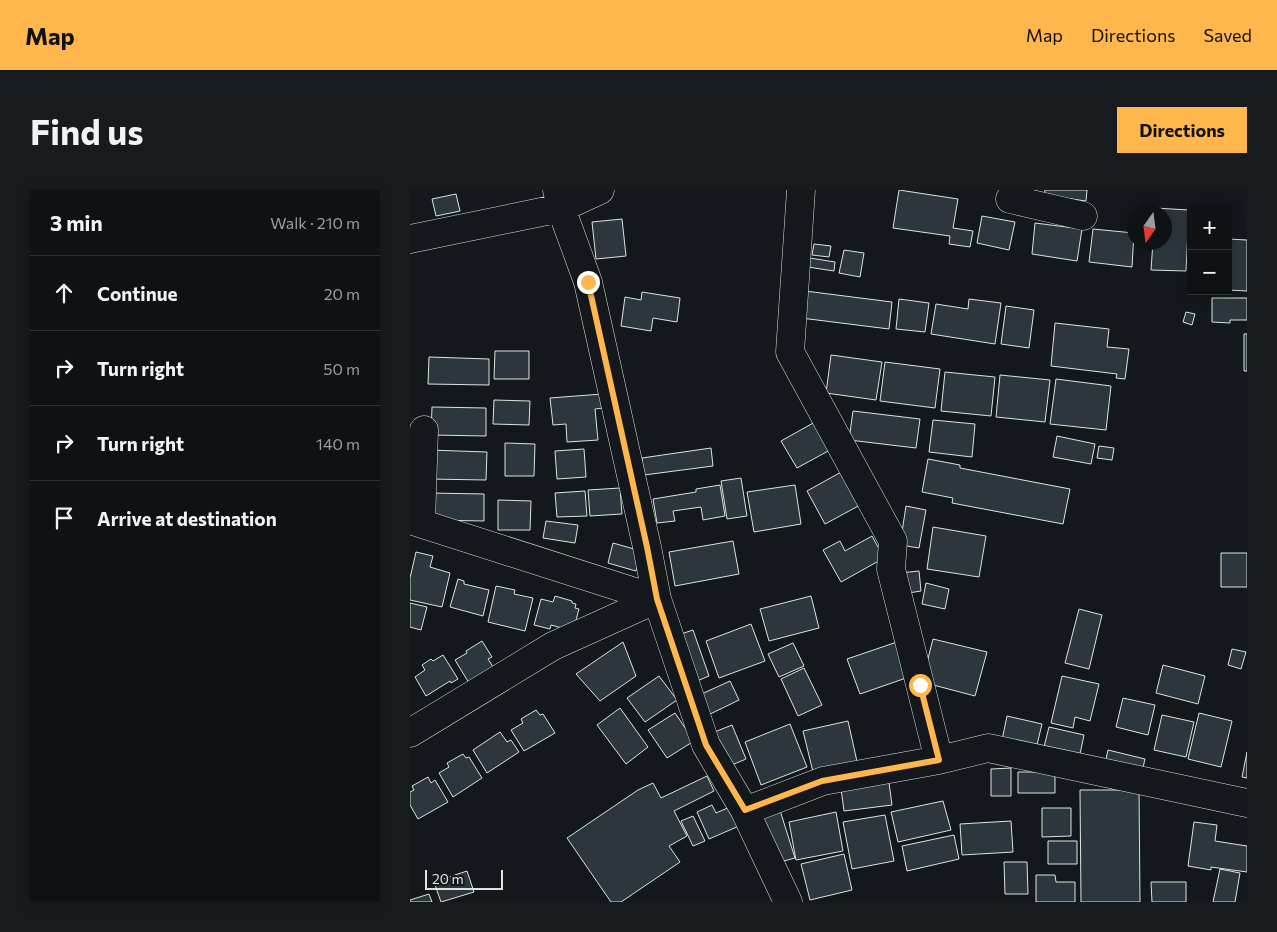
<!DOCTYPE html>
<html lang="en">
<head>
<meta charset="utf-8">
<style>
  body { margin:0; font-family:Commissioner,sans-serif; background:#181b1e; color:#f1f3f6 }
  .controls { position:absolute; right:15px; top:15px; display:grid; overflow:hidden; border-radius:0px; box-shadow:0 2px 12px #0003 }
  .controls button { width:45px; height:45px; display:grid; place-items:center; padding:0; border:0; border-bottom:1px solid #2f3234; background:#0f1215; color:#f1f3f6; font:25px sans-serif }
  .compass { position:absolute; left:717px; top:15px; width:45px; height:45px; border-radius:50%; background:#0f1215; box-shadow:0 2px 12px #0003; rotate:194deg }
  .scale { position:absolute; left:15px; bottom:12px; width:78px; box-sizing:border-box; padding-left:5px; border:2px solid #d8e6dc; border-top:0; font-size:14px; line-height:18px; white-space:nowrap; color:#d8e6dc; -webkit-text-stroke:4px #14181c; paint-order:stroke }
  .stop { position:absolute; width:15px; height:15px; margin:-11px; border:4px solid #ffb74d; border-radius:50%; background:#fff }
  .stop.end { background:#ffb74d; border-color:#fff; box-shadow:0 1px 5px #0008 }
  .list { margin:0; padding:0; list-style:none }
  h2 { display:flex; justify-content:space-between; align-items:center; height:65px; margin:0; padding:0 20px; font-size:21px }
  h2 small { font-size:16px; font-weight:400; color:#9b9ea0 }
  .list li { display:grid; grid-template-columns:32px 1fr auto; gap:15px; align-items:center; box-sizing:border-box; height:75px; padding:0 20px; border-top:1px solid #2f3234 }
  .list b { display:block; font-size:19px; white-space:nowrap }
  .list em { font-size:16px; font-style:normal; color:#9b9ea0 }
  .icon { flex:none; width:28px; height:28px; fill:none; stroke:currentColor; stroke-width:2; stroke-linecap:round; stroke-linejoin:round }
  .map { position:relative; flex:none; width:837px; height:712px; overflow:hidden; border-radius:0px }
  header { display:flex; align-items:center; gap:30px; box-sizing:border-box; height:70px; padding:0 25px; background:#ffb74d; color:#111 }
  header strong { font-size:24px }
  nav { display:flex; gap:28px; margin-inline-start:auto; font-size:18px }
  .intro { display:flex; align-items:center; justify-content:space-between; box-sizing:border-box; height:120px; padding:0 30px }
  h1 { margin:0; font-size:35px }
  .button { padding:12px 22px; border-radius:0px; background:#ffb74d; color:#111; font-size:18px; font-weight:700 }
  main { display:flex; gap:30px; padding:0 30px }
  aside { flex:1; background:#0f1215; border-radius:0px; box-shadow:0 2px 12px #0003 }
  .map>svg:first-child { display:block }
  .building { fill:#2c363c; stroke:#d8e6dc }
  .lines { fill:none; stroke-linecap:round; stroke-linejoin:round }
  .minor-casing { stroke:#d8e6dc; stroke-width:29 }
  .minor { stroke:#14181c; stroke-width:28 }
  .route { stroke:#ffb74d; stroke-width:6 }
</style>
</head>
<body>
<header>
<strong>Map</strong>
<nav><a>Map</a><a>Directions</a><a>Saved</a></nav>
</header>
<div class="intro"><h1>Find us</h1><a class="button">Directions</a></div>
<main>
<aside>
<h2>3 min<small>Walk · 210 m</small></h2>
<ul class="list">
<li><svg class="icon" aria-label="ahead" viewBox="0 0 24 24"><path d="M12 20V5M6 11l6-6 6 6"/></svg><div><b>Continue</b></div><em>20 m</em></li>
<li><svg class="icon" aria-label="right" viewBox="0 0 24 24"><path d="M7 20v-9h11M14 6l5 5-5 5"/></svg><div><b>Turn right</b></div><em>50 m</em></li>
<li><svg class="icon" aria-label="right" viewBox="0 0 24 24"><path d="M7 20v-9h11M14 6l5 5-5 5"/></svg><div><b>Turn right</b></div><em>140 m</em></li>
<li><svg class="icon" aria-label="arrive" viewBox="0 0 24 24"><path d="M6 21V4h12l-3 4 3 4H6"/></svg><div><b>Arrive at destination</b></div></li>
</ul>
</aside>
<div class="map">
<svg width="837" height="712" viewBox="0 0 837 712">
  <rect width="100%" height="100%" fill="#14181c"/>
  <path class="building" d="M 489,0 L 548,9 L 543,38 L 563,41 L 560,57 L 539,54 L 540,46 L 483,38 Z
    M 635,0 L 677,0 L 676,11 L 634,5 Z
    M 46,4 L 50,21 L 26,26 L 22,9 Z
    M 745,18 L 779,20 L 776,81 L 741,80 L 743,52 L 754,52 L 754,22 L 745,22 Z
    M 572,26 L 605,32 L 599,60 L 567,53 Z
    M 212,29 L 216,66 L 186,69 L 182,32 Z
    M 625,33 L 672,39 L 667,71 L 622,64 Z
    M 683,39 L 724,43 L 722,77 L 679,72 Z
    M 818,49 L 837,50 L 837,101 L 818,100 Z
    M 404,54 L 421,56 L 419,67 L 402,65 Z
    M 434,60 L 454,63 L 450,87 L 429,83 Z
    M 400,68 L 425,72 L 424,81 L 398,77 Z
    M 395,101 L 482,112 L 479,139 L 391,128 Z
    M 232,102 L 270,108 L 267,132 L 243,128 L 241,141 L 211,136 L 215,107 L 231,110 Z
    M 802,108 L 837,108 L 837,130 L 820,130 L 820,133 L 802,132 Z
    M 489,109 L 519,113 L 515,142 L 486,139 Z
    M 559,109 L 591,113 L 585,154 L 521,144 L 526,114 L 558,119 Z
    M 596,116 L 624,120 L 619,158 L 591,154 Z
    M 776,122 L 785,124 L 782,135 L 773,132 Z
    M 645,133 L 699,139 L 697,157 L 719,159 L 715,189 L 706,188 L 707,184 L 641,176 Z
    M 834,144 L 837,144 L 837,181 L 834,181 Z
    M 85,161 L 119,161 L 119,189 L 84,189 Z
    M 421,165 L 472,172 L 466,210 L 416,203 Z
    M 19,167 L 79,169 L 79,195 L 18,194 Z
    M 475,172 L 530,179 L 525,218 L 470,211 Z
    M 535,182 L 585,187 L 581,226 L 531,221 Z
    M 590,185 L 640,190 L 635,232 L 586,227 Z
    M 646,189 L 701,196 L 696,240 L 640,234 Z
    M 192,204 L 193,218 L 185,219 L 188,250 L 157,252 L 156,234 L 143,235 L 140,208 Z
    M 84,210 L 120,211 L 119,235 L 83,234 Z
    M 22,217 L 76,218 L 76,246 L 21,245 Z
    M 443,221 L 510,229 L 506,258 L 439,250 Z
    M 523,230 L 565,234 L 562,267 L 519,262 Z
    M 405,232 L 420,260 L 387,278 L 371,251 Z
    M 647,246 L 685,254 L 681,274 L 643,267 Z
    M 95,253 L 125,254 L 124,286 L 95,286 Z
    M 689,256 L 704,258 L 702,270 L 687,268 Z
    M 301,258 L 303,276 L 234,285 L 232,268 Z
    M 174,259 L 176,287 L 147,289 L 145,261 Z
    M 20,260 L 77,262 L 76,290 L 19,289 Z
    M 518,269 L 550,275 L 550,278 L 660,299 L 653,334 L 542,313 L 543,308 L 512,302 Z
    M 433,281 L 452,314 L 415,334 L 397,301 Z
    M 331,288 L 337,326 L 317,329 L 311,291 Z
    M 310,295 L 315,326 L 293,330 L 291,317 L 263,321 L 265,331 L 247,333 L 243,309 L 286,302 L 286,299 Z
    M 385,295 L 391,334 L 344,342 L 337,302 Z
    M 210,298 L 212,324 L 180,326 L 178,300 Z
    M 175,301 L 177,326 L 147,327 L 145,303 Z
    M 21,303 L 74,304 L 74,331 L 21,330 Z
    M 88,310 L 121,311 L 120,340 L 88,340 Z
    M 496,316 L 516,320 L 509,358 L 490,355 Z
    M 136,331 L 168,335 L 165,353 L 133,348 Z
    M 523,337 L 576,346 L 569,387 L 517,379 Z
    M 462,346 L 474,368 L 431,392 L 413,360 L 430,351 L 435,361 Z
    M 323,351 L 329,384 L 265,396 L 259,362 Z
    M 203,353 L 231,361 L 226,381 L 198,373 Z
    M 6,362 L 23,366 L 20,377 L 40,383 L 32,417 L 0,410 L 0,388 Z
    M 811,363 L 837,363 L 837,397 L 811,397 Z
    M 509,381 L 511,401 L 492,404 L 489,383 Z
    M 48,389 L 54,391 L 54,394 L 79,400 L 73,426 L 40,417 Z
    M 516,393 L 539,399 L 535,419 L 512,414 Z
    M 86,396 L 105,400 L 104,404 L 123,408 L 115,441 L 78,432 Z
    M 145,406 L 162,411 L 162,413 L 166,414 L 165,418 L 169,419 L 163,441 L 141,435 L 140,439 L 124,435 L 131,409 L 143,412 Z
    M 401,406 L 409,438 L 359,451 L 350,419 Z
    M 0,413 L 17,417 L 11,440 L 0,437 Z
    M 669,419 L 692,425 L 679,479 L 655,473 Z
    M 341,434 L 355,471 L 309,488 L 296,451 Z
    M 283,440 L 299,486 L 287,491 L 271,444 Z
    M 523,449 L 577,462 L 565,506 L 512,492 Z
    M 72,451 L 82,467 L 78,469 L 87,483 L 62,498 L 45,470 L 57,463 L 56,461 Z
    M 213,452 L 226,486 L 190,511 L 166,484 Z
    M 487,452 L 499,487 L 450,504 L 437,469 Z
    M 383,453 L 394,476 L 369,487 L 358,464 Z
    M 822,459 L 836,462 L 831,479 L 818,475 Z
    M 33,465 L 48,489 L 41,493 L 40,491 L 16,506 L 5,487 L 15,480 L 12,475 L 21,469 L 23,471 Z
    M 753,475 L 795,486 L 788,514 L 746,503 Z
    M 394,478 L 412,515 L 388,526 L 371,489 Z
    M 249,486 L 267,510 L 235,532 L 217,508 Z
    M 652,486 L 689,494 L 680,531 L 665,527 L 663,538 L 641,533 Z
    M 320,491 L 329,510 L 294,527 L 285,507 Z
    M 713,508 L 745,515 L 738,545 L 706,537 Z
    M 210,518 L 238,557 L 216,574 L 187,535 Z
    M 126,520 L 130,525 L 133,524 L 145,543 L 114,561 L 101,540 L 113,533 L 111,529 Z
    M 265,523 L 284,551 L 257,568 L 238,540 Z
    M 789,523 L 822,531 L 811,577 L 778,569 Z
    M 752,525 L 784,532 L 776,567 L 744,560 Z
    M 597,526 L 632,534 L 626,559 L 592,550 Z
    M 438,531 L 448,576 L 404,586 L 393,541 Z
    M 380,534 L 397,577 L 351,595 L 335,552 Z
    M 322,535 L 336,569 L 317,577 L 302,543 Z
    M 639,537 L 674,545 L 669,569 L 633,561 Z
    M 90,542 L 97,552 L 101,550 L 109,562 L 77,583 L 63,560 Z
    M 698,560 L 735,569 L 731,586 L 694,578 Z
    M 837,562 L 837,588 L 832,587 Z
    M 53,564 L 56,568 L 59,567 L 72,588 L 43,607 L 29,583 L 39,577 L 37,573 Z
    M 601,578 L 601,606 L 581,606 L 581,579 Z
    M 608,582 L 645,582 L 645,603 L 608,603 Z
    M 478,585 L 482,615 L 434,621 L 430,591 Z
    M 297,586 L 304,601 L 264,621 L 277,646 L 259,656 L 270,672 L 211,712 L 201,712 L 157,648 L 228,600 L 243,593 L 251,608 Z
    M 18,587 L 21,593 L 25,590 L 38,612 L 8,629 L 0,615 L 0,602 L 4,600 L 2,596 Z
    M 670,600 L 729,600 L 730,712 L 671,712 Z
    M 533,611 L 541,640 L 488,652 L 481,622 Z
    M 368,614 L 385,668 L 363,674 L 346,621 Z
    M 302,615 L 306,623 L 320,617 L 329,636 L 299,649 L 287,622 Z
    M 632,618 L 661,618 L 661,646 L 632,647 Z
    M 426,622 L 433,661 L 386,670 L 379,632 Z
    M 475,625 L 484,671 L 442,679 L 433,632 Z
    M 283,626 L 295,651 L 283,656 L 271,631 Z
    M 601,631 L 603,662 L 552,665 L 550,634 Z
    M 784,632 L 807,635 L 805,651 L 837,656 L 837,682 L 801,677 L 801,680 L 778,676 Z
    M 544,645 L 549,669 L 497,681 L 492,656 Z
    M 638,651 L 667,651 L 667,674 L 638,674 Z
    M 434,664 L 442,700 L 400,710 L 391,674 Z
    M 594,672 L 617,672 L 618,704 L 595,704 Z
    M 810,679 L 830,683 L 825,712 L 803,712 Z
    M 57,681 L 64,702 L 31,712 L 24,692 Z
    M 626,685 L 645,685 L 646,692 L 665,692 L 665,712 L 626,712 Z
    M 741,692 L 776,692 L 776,712 L 742,712 Z
    M 19,704 L 22,712 L 0,712 L 0,710 Z"/>
  <g class="lines">
    <g class="minor-casing">
      <path id="minor" d="M 147,0 L 151,18 L 178,92 L 237,357 L 247,409 L 296,555 L 335,621 L 378,712
        M 391,0 L 380,162 L 483,351 L 481,379 L 529,570
        M 600,9 L 673,26
        M 0,49 L 151,18 L 190,0
        M 0,330 L 247,409
        M 11,333 L 14,240
        M 0,543 L 143,456 L 247,409
        M 335,621 L 413,591 L 529,570 L 578,558 L 837,613"/>
    </g>
    <use href="#minor" class="minor"/>
  </g>
  <g class="lines">
    <path class="route" d="M 178,92 L 237,357 L 247,409 L 296,555 L 335,620 L 412,591 L 529,570 L 510,495"/>
  </g>
</svg>
<div class="controls">
<button>+</button>
<button>−</button>
</div>
<svg class="compass" viewBox="-18 -18 36 36"><path d="M0-13l5 13h-10z" fill="#e53935"/><path d="M0 13l5-13h-10z" fill="#9b9ea0"/></svg>
<div class="scale">20 m</div>
<div class="stop" style="left:510px;top:495px"></div>
<div class="stop end" style="left:178px;top:92px"></div>
</div>
</main>
</body>
</html>
